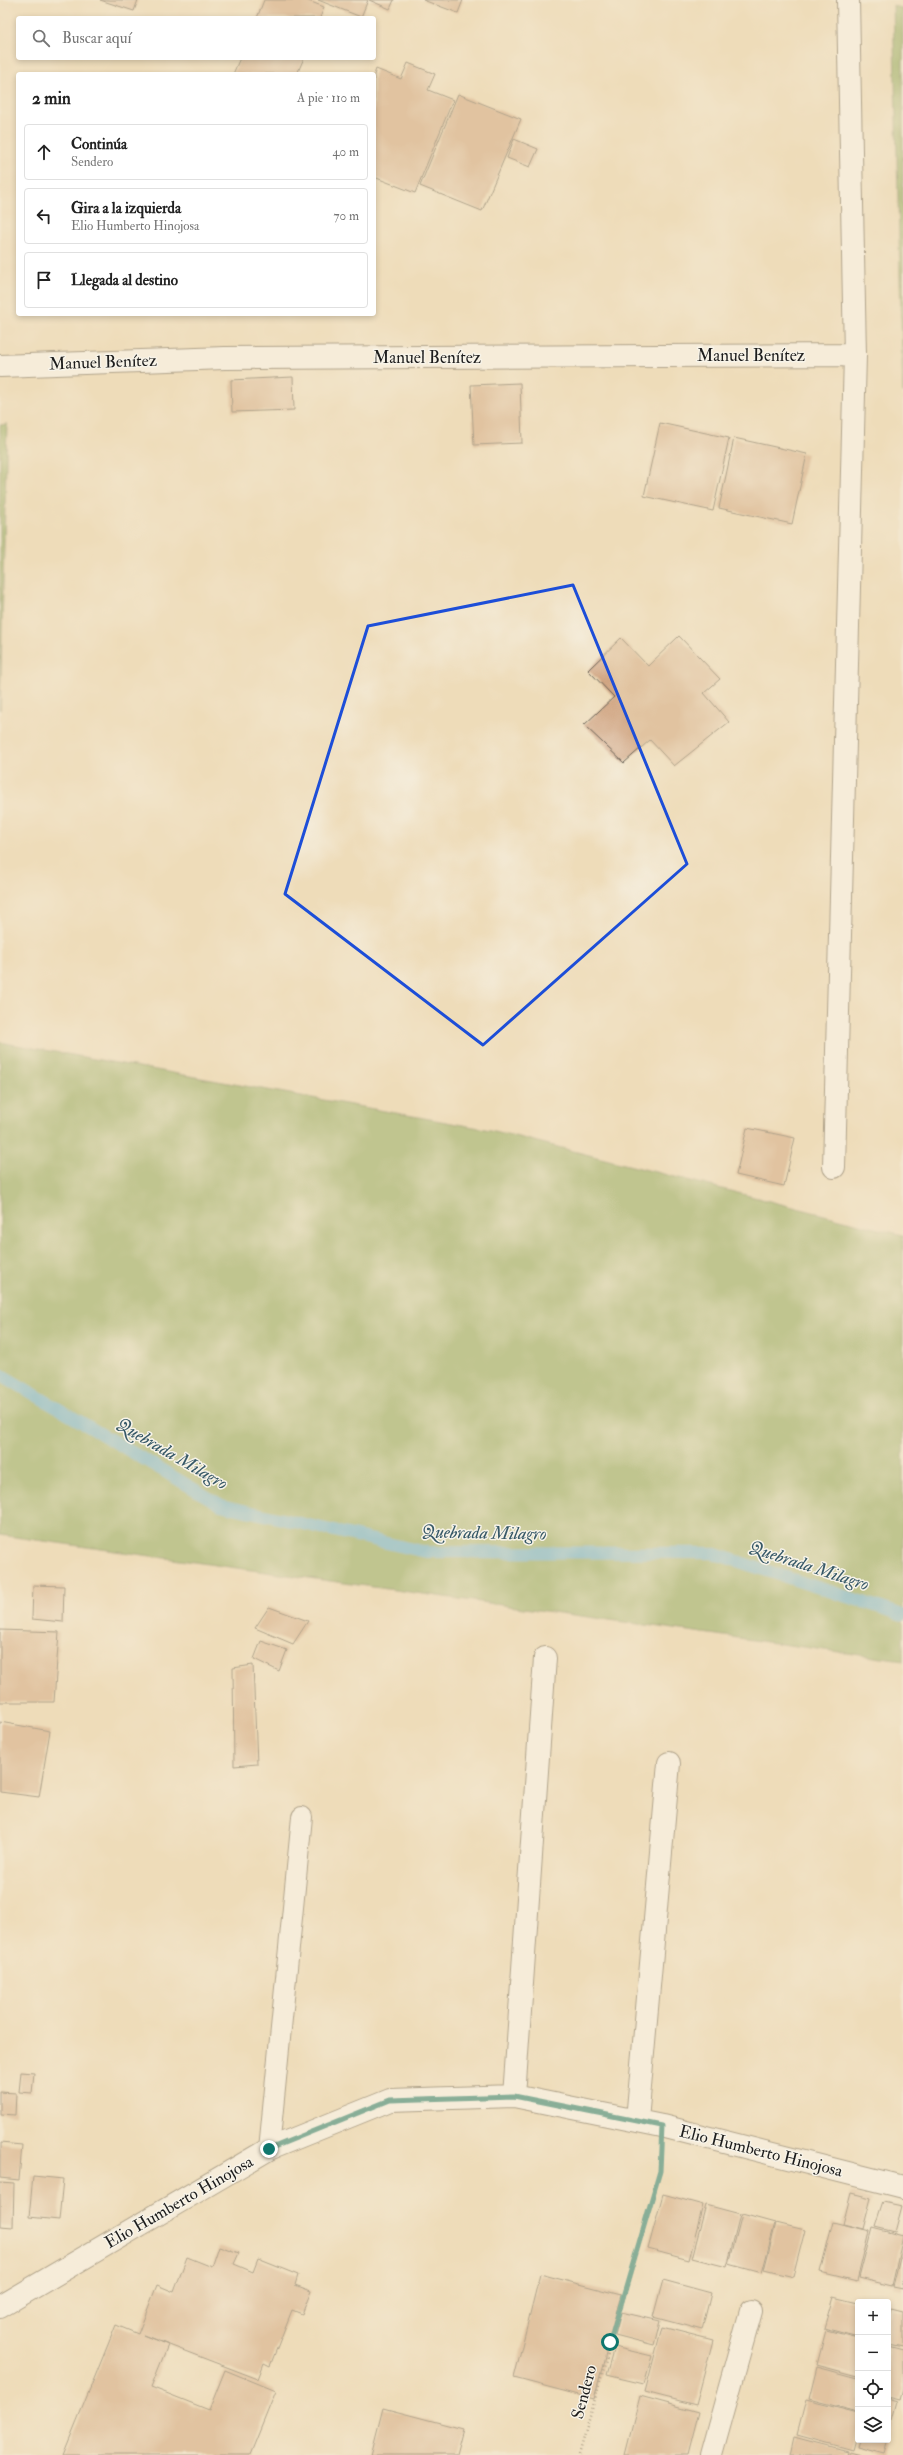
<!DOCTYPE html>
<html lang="es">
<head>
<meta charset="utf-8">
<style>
  body { margin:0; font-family:"IM FELL Double Pica",serif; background:#f2f2f2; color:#222 }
  .controls { position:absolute; right:12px; bottom:12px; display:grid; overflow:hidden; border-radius:4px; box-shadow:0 2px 6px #0003 }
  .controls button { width:36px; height:36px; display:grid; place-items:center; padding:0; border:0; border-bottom:1px solid #e0e0e0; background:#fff; color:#222; font:20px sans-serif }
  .stop { position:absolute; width:12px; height:12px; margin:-9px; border:3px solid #0f766e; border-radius:50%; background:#fff }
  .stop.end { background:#0f766e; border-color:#fff; box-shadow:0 1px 4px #0008 }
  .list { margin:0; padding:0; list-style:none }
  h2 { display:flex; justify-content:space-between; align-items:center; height:52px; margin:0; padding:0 16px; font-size:17px }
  h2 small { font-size:13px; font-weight:400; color:#767676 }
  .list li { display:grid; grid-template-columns:26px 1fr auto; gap:12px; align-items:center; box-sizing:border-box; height:56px; margin:0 8px 8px; padding:0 8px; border:1px solid #e0e0e0; border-radius:4px }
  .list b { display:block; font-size:15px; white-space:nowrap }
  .list p { margin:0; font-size:13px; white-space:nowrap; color:#767676 }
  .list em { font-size:13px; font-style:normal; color:#767676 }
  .icon { flex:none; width:22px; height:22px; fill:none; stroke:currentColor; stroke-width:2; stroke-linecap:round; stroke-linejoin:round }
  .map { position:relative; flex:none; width:903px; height:2455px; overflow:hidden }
  .search { position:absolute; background:#fff; box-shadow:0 2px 6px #0003; left:16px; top:16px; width:360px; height:44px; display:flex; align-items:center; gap:10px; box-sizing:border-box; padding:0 14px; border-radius:4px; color:#767676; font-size:15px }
  .panel { position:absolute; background:#fff; box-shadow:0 2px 6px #0003; left:16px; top:72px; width:360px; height:244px; border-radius:4px }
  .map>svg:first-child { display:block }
  .forest { fill:#88a85c; stroke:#52623c }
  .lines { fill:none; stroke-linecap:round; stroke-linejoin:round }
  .stream { stroke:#5cb1d8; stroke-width:12 }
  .building { fill:#d0a481 }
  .lane-casing { stroke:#665f53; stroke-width:22 }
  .street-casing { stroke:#665f53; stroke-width:24 }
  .path { stroke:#665f53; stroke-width:2.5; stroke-dasharray:1 3; stroke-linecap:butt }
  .lane { stroke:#fff; stroke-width:20 }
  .street { stroke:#fff; stroke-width:22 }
  .route { stroke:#0f766e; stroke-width:5 }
  .marked { fill:none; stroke:#1d4ed8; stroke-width:3; stroke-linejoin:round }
  .labels { text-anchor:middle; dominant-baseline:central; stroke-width:3; stroke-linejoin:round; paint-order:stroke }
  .street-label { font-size:17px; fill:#1c1c1c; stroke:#f7f3e8 }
  .water-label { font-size:18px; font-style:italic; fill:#365867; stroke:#f7f3e8 }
</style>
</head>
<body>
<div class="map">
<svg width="903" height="2455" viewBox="0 0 903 2455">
  <rect width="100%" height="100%" fill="#f7f3e8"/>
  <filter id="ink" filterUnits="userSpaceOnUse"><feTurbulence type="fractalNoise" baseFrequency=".025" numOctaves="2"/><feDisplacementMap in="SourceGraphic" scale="8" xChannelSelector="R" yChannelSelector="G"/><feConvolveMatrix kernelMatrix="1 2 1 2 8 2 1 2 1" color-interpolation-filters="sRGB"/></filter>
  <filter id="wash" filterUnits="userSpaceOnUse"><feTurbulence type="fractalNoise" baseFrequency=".012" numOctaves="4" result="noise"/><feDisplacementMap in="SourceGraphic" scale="16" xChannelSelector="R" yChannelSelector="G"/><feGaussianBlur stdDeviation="0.9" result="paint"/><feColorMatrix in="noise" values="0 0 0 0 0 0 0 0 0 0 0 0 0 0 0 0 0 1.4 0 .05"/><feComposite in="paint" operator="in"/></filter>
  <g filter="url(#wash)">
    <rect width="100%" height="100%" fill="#eedcb9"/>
    <path class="forest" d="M 893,5 L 903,9 L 903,393 Z
      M 7,424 L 0,710 L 0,425 Z
      M 0,1042 L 491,1130 L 903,1235 L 903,1661 L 0,1535 Z"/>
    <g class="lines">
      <path class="stream" d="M 0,1374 L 221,1505 L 426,1552 L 712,1553 L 903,1615"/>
    </g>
    <g id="blocks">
      <path class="building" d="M 100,0 L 138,0 L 134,11 Z
        M 264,0 L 306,0 L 324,7 L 320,18 L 257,18 Z
        M 318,0 L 368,0 L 361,17 Z
        M 369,0 L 394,0 L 390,9 Z
        M 423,0 L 463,0 L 458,13 Z
        M 240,58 L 304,58 L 297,74 L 233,74 Z
        M 408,63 L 435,74 L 428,90 L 453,100 L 415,193 L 374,177 L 374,75 L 376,69 L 401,79 Z
        M 458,94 L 521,119 L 482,211 L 420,186 Z
        M 514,139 L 538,149 L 530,167 L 507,158 Z
        M 293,377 L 294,410 L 232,412 L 231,380 Z
        M 520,383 L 522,443 L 474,445 L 471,385 Z
        M 660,423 L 729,438 L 713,511 L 644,496 Z
        M 734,438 L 807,454 L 792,524 L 719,508 Z
        M 679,636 L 720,679 L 704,693 L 729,722 L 674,766 L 650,740 L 624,763 L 584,725 L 614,697 L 588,670 L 621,638 L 648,666 Z
        M 747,1128 L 795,1138 L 784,1186 L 736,1175 Z
        M 33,1585 L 64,1586 L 63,1622 L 32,1619 Z
        M 269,1607 L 308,1621 L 293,1644 L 255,1628 Z
        M 0,1630 L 59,1632 L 54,1702 L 0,1702 Z
        M 261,1641 L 287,1650 L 279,1671 L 254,1659 Z
        M 253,1665 L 257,1764 L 234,1766 L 233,1668 Z
        M 0,1722 L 50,1731 L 39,1797 L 0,1792 Z
        M 21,2072 L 34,2073 L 32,2093 L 19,2092 Z
        M 0,2092 L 16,2093 L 15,2115 L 0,2114 Z
        M 0,2143 L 22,2145 L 19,2180 L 0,2178 Z
        M 33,2176 L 63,2179 L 59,2220 L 29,2217 Z
        M 0,2182 L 14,2183 L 13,2227 L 0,2226 Z
        M 851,2193 L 871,2198 L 863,2229 L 843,2224 Z
        M 663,2194 L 703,2205 L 689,2260 L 648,2249 Z
        M 883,2202 L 902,2206 L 895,2232 L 875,2227 Z
        M 706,2205 L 740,2214 L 727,2267 L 692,2258 Z
        M 742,2214 L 775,2223 L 762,2273 L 729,2264 Z
        M 833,2222 L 869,2231 L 857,2281 L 820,2272 Z
        M 776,2223 L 805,2230 L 793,2277 L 764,2270 Z
        M 872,2228 L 903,2236 L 892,2286 L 859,2278 Z
        M 219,2246 L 239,2253 L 234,2264 L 253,2272 L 258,2259 L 298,2275 L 295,2285 L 311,2291 L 302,2314 L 292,2310 L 270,2366 L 264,2363 L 258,2379 L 143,2335 L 168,2345 L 151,2387 L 209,2410 L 225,2370 L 276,2391 L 250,2455 L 63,2455 L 116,2325 L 138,2334 L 157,2285 L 174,2292 L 187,2257 L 212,2267 Z
        M 902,2250 L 903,2250 L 903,2289 L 893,2287 Z
        M 540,2274 L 621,2295 L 594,2399 L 514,2378 Z
        M 663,2280 L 711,2293 L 702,2330 L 653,2317 Z
        M 833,2297 L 858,2303 L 858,2337 L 824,2328 Z
        M 891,2309 L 903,2312 L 903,2347 L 888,2344 L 888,2319 Z
        M 621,2312 L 660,2321 L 654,2345 L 615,2335 Z
        M 662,2327 L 713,2340 L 696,2405 L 645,2392 Z
        M 826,2330 L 858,2338 L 858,2376 L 817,2365 Z
        M 888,2346 L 903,2350 L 903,2389 L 900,2400 L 888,2397 Z
        M 614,2347 L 652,2356 L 644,2384 L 606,2375 Z
        M 817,2367 L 858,2378 L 858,2412 L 809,2399 Z
        M 640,2396 L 699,2412 L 688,2455 L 625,2455 Z
        M 888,2399 L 898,2402 L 893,2421 L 888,2420 Z
        M 806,2400 L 858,2413 L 858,2428 L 852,2450 L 797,2435 Z
        M 383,2408 L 463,2429 L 456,2455 L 371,2455 Z
        M 888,2422 L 892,2423 L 889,2437 L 888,2437 Z
        M 794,2437 L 847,2451 L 846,2455 L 790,2455 Z
        M 859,2440 L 888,2440 L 884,2454 L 857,2447 Z
        M 849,2452 L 860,2455 L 848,2455 Z"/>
    </g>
  </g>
  <g filter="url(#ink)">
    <use href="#blocks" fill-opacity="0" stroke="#665f53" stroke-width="1"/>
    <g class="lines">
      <g class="lane-casing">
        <path id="lane" d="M 269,2149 L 302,1817"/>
      </g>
      <g class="street-casing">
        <path id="street" d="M 0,366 L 225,358 L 855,355
          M 834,1167 L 855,355 L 848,0
          M 514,2096 L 545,1658
          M 637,2120 L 669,1763
          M 0,2307 L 269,2149 L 390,2100 L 514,2096 L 662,2126 L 903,2187
          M 711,2455 L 751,2311"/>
      </g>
      <path class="path" d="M 579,2455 L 660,2171 L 660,2159"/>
      <use href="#lane" class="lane"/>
      <use href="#street" class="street"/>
    </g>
  </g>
  <g class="lines" filter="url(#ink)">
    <path class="route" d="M 269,2149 L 390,2100 L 514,2096 L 662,2126 L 660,2171 L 610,2342"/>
  </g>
  <path d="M0 0H903V2455H0ZM 573,585 L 687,864 L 483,1045 L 285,894 L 368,626 Z" fill="#eedcb9" fill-opacity=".55" fill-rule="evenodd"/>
  <path class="marked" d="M 573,585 L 687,864 L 483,1045 L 285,894 L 368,626 Z"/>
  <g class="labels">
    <g class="street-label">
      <text x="751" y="355">Manuel Benítez</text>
      <text x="427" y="357">Manuel Benítez</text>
      <text transform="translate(103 362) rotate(-2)">Manuel Benítez</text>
      <text transform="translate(761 2151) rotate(14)">Elio Humberto Hinojosa</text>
      <text transform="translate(179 2202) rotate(-30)">Elio Humberto Hinojosa</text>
      <text transform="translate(584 2392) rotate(-75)">Sendero</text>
    </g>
    <g class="water-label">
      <text transform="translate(172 1454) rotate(30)">Quebrada Milagro</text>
      <text transform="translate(484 1533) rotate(1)">Quebrada Milagro</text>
      <text transform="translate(809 1566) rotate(18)">Quebrada Milagro</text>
    </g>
  </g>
</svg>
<div class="controls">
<button>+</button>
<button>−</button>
<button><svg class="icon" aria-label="locate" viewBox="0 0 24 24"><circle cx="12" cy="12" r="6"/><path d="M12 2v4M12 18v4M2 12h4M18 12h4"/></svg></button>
<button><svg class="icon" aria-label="layers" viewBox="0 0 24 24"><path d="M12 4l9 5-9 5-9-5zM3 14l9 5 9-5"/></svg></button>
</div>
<div class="stop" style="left:610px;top:2342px"></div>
<div class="stop end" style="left:269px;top:2149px"></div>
<div class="search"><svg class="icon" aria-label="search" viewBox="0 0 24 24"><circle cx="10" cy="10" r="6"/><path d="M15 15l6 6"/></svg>Buscar aquí</div>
<section class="panel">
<h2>2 min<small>A pie · 110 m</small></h2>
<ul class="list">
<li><svg class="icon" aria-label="ahead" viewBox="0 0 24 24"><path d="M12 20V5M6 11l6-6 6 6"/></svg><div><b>Continúa</b><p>Sendero</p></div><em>40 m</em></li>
<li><svg class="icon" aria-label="left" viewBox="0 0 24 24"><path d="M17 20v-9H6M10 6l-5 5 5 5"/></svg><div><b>Gira a la izquierda</b><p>Elio Humberto Hinojosa</p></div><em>70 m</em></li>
<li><svg class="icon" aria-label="arrive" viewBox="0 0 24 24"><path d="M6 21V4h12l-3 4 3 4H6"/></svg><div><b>Llegada al destino</b></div></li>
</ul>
</section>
</div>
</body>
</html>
